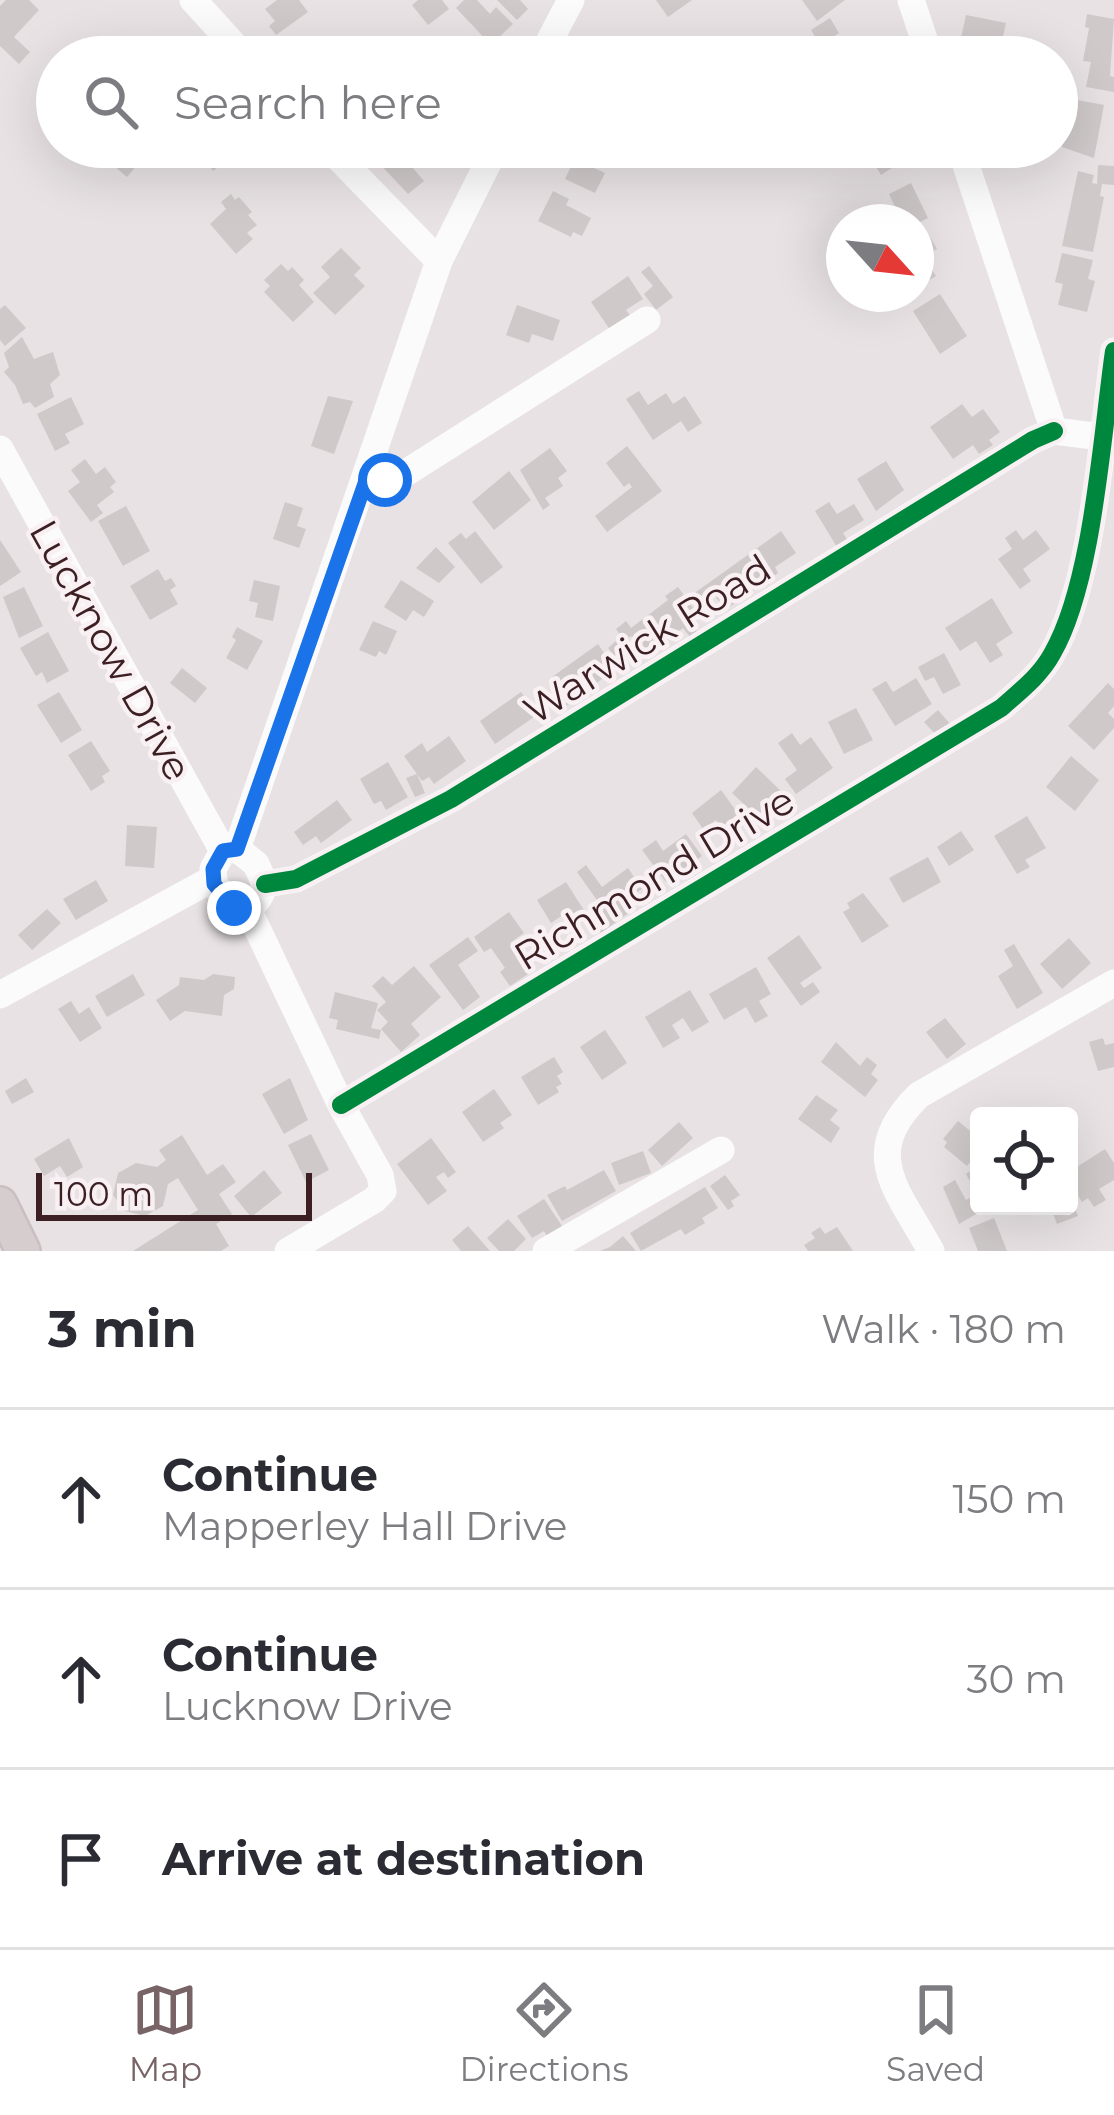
<!DOCTYPE html>
<html lang="en">
<head>
<meta charset="utf-8">
<style>
  body { margin:0; font-family:Montserrat,sans-serif; background:#f2f2f3; color:#2b2b33 }
  .controls { position:absolute; right:36px; bottom:36px; display:grid; overflow:hidden; border-radius:12px; box-shadow:0 12px 48px #0002 }
  .controls button { width:108px; height:108px; display:grid; place-items:center; padding:0; border:0; border-bottom:3px solid #e1e1e2; background:#fff; color:#2b2b33; font:60px sans-serif }
  .compass { position:absolute; left:826px; top:204px; width:108px; height:108px; border-radius:50%; background:#fff; box-shadow:0 12px 48px #0002; rotate:117deg }
  .scale { position:absolute; left:36px; bottom:30px; width:276px; box-sizing:border-box; padding-left:12px; border:6px solid #3c1f23; border-top:0; font-size:33px; line-height:42px; white-space:nowrap; color:#3c1f23; -webkit-text-stroke:9px #f8f0f3; paint-order:stroke }
  .stop { position:absolute; width:36px; height:36px; margin:-27px; border:9px solid #1a73e8; border-radius:50%; background:#fff }
  .stop.end { background:#1a73e8; border-color:#fff; box-shadow:0 3px 12px #0008 }
  .list { margin:0; padding:0; list-style:none }
  h2 { display:flex; justify-content:space-between; align-items:center; height:156px; margin:0; padding:0 48px; font-size:51px }
  h2 small { font-size:39px; font-weight:400; color:#7c7c81 }
  .list li { display:grid; grid-template-columns:78px 1fr auto; gap:36px; align-items:center; box-sizing:border-box; height:180px; padding:0 48px; border-top:3px solid #e1e1e2 }
  .list b { display:block; font-size:45px; white-space:nowrap }
  .list p { margin:0; font-size:39px; white-space:nowrap; color:#7c7c81 }
  .list em { font-size:39px; font-style:normal; color:#7c7c81 }
  .icon { flex:none; width:66px; height:66px; fill:none; stroke:currentColor; stroke-width:2; stroke-linecap:round; stroke-linejoin:round }
  .map { position:relative; flex:none; width:1114px; height:1251px; overflow:hidden }
  .search { position:absolute; background:#fff; box-shadow:0 12px 48px #0002; left:36px; right:36px; top:36px; height:132px; display:flex; align-items:center; gap:30px; box-sizing:border-box; padding:0 42px; border-radius:66px; color:#7c7c81; font-size:45px }
  .sheet { height:696px; background:#fff }
  nav { display:flex; justify-content:space-around; align-items:center; box-sizing:border-box; height:168px; border-top:3px solid #e1e1e2; background:#fff; font-size:33px; color:#7c7c81 }
  nav a { display:grid; justify-items:center; gap:6px }
  nav .on { color:#786367 }
  .map>svg:first-child { display:block }
  .building { fill:#cfc9ca }
  .lines { fill:none; stroke-linecap:round; stroke-linejoin:round }
  .major-casing { stroke:#c9bfc1; stroke-width:38 }
  .minor { stroke:#fcfbfb; stroke-width:27 }
  .major { stroke:#d5cdce; stroke-width:33 }
  .cycleway-casing { stroke:#f8f0f3; stroke-width:26 }
  .cycleway { stroke:#00873e; stroke-width:18 }
  .route { stroke:#1a73e8; stroke-width:15 }
  .labels { text-anchor:middle; dominant-baseline:central; stroke-width:9; stroke-linejoin:round; paint-order:stroke }
  .street-label { font-size:39px; fill:#3c1f23; stroke:#f8f0f3 }
</style>
</head>
<body>
<div class="map">
<svg width="1114" height="1251" viewBox="0 0 1114 1251">
  <rect width="100%" height="100%" fill="#e8e2e4"/>
  <path class="building" d="M 6,0 L 29,0 L 39,10 L 14,37 L 30,52 L 19,64 L 0,46 L 0,6 Z
    M 277,0 L 299,0 L 308,12 L 276,35 L 269,26 L 275,21 L 265,9 Z
    M 418,0 L 442,0 L 449,9 L 428,25 L 412,5 Z
    M 464,0 L 477,0 L 490,14 L 496,7 L 513,24 L 491,45 L 456,8 Z
    M 497,0 L 520,0 L 528,9 L 517,20 Z
    M 656,0 L 692,0 L 668,17 Z
    M 802,0 L 845,0 L 817,21 Z
    M 1087,14 L 1114,19 L 1110,76 L 1114,77 L 1114,92 L 1086,87 L 1091,62 L 1083,61 L 1089,28 L 1085,27 Z
    M 966,15 L 1006,23 L 1001,46 L 961,38 Z
    M 830,18 L 839,33 L 820,45 L 811,30 Z
    M 306,40 L 316,57 L 298,57 L 293,47 Z
    M 1072,99 L 1104,105 L 1094,158 L 1062,147 Z
    M 103,147 L 152,147 L 127,177 L 107,160 L 112,154 Z
    M 195,147 L 245,147 L 213,171 Z
    M 392,147 L 410,147 L 414,152 L 406,160 L 424,181 L 408,194 L 377,161 Z
    M 580,147 L 599,156 L 594,168 L 605,173 L 595,193 L 565,179 Z
    M 864,147 L 898,147 L 906,159 L 881,175 Z
    M 1098,165 L 1114,166 L 1114,185 L 1102,184 L 1100,196 L 1104,197 L 1093,252 L 1062,246 L 1078,171 L 1094,175 L 1092,183 L 1097,184 Z
    M 911,183 L 928,218 L 916,224 L 902,222 L 889,194 Z
    M 553,191 L 569,199 L 566,205 L 591,218 L 582,236 L 573,232 L 571,237 L 538,221 Z
    M 231,194 L 235,200 L 239,197 L 252,212 L 248,215 L 257,225 L 247,233 L 253,239 L 236,254 L 210,224 L 226,209 L 221,202 Z
    M 925,228 L 937,249 L 924,256 L 936,276 L 916,288 L 916,233 Z
    M 341,248 L 361,268 L 354,275 L 365,286 L 335,315 L 313,293 L 330,277 L 321,267 Z
    M 1062,253 L 1093,260 L 1088,279 L 1095,281 L 1087,312 L 1058,305 L 1063,284 L 1055,282 Z
    M 281,264 L 288,271 L 292,267 L 304,280 L 299,285 L 314,302 L 293,322 L 264,292 L 270,286 L 264,280 Z
    M 649,266 L 673,297 L 656,310 L 644,294 L 653,286 L 641,272 Z
    M 628,276 L 643,299 L 626,310 L 633,319 L 613,334 L 591,302 Z
    M 940,294 L 967,336 L 940,354 L 913,311 Z
    M 5,305 L 26,328 L 5,346 L 0,340 L 0,309 Z
    M 517,305 L 560,320 L 553,341 L 532,334 L 529,343 L 506,335 Z
    M 22,337 L 34,359 L 53,352 L 60,375 L 50,384 L 54,397 L 35,408 L 30,402 L 23,404 L 15,385 L 4,372 L 9,367 L 4,353 Z
    M 639,391 L 648,405 L 666,393 L 673,404 L 685,396 L 702,423 L 688,432 L 681,421 L 653,440 L 626,399 Z
    M 328,396 L 353,401 L 334,454 L 311,446 Z
    M 71,397 L 84,424 L 65,434 L 70,443 L 55,451 L 37,414 Z
    M 962,404 L 972,417 L 983,409 L 1000,432 L 989,440 L 993,445 L 979,454 L 973,445 L 953,459 L 930,427 Z
    M 627,446 L 662,491 L 607,532 L 595,516 L 632,487 L 629,483 L 624,487 L 606,463 Z
    M 550,448 L 567,471 L 558,478 L 563,486 L 545,498 L 550,505 L 543,510 L 520,470 Z
    M 85,459 L 96,474 L 105,467 L 116,482 L 110,487 L 114,492 L 97,505 L 103,513 L 91,522 L 68,491 L 80,482 L 71,470 Z
    M 886,461 L 904,490 L 876,511 L 857,479 Z
    M 509,471 L 531,500 L 494,530 L 472,502 Z
    M 285,502 L 303,508 L 297,526 L 306,529 L 299,548 L 273,539 Z
    M 829,502 L 837,514 L 854,504 L 864,520 L 843,533 L 848,541 L 837,547 L 815,511 Z
    M 126,506 L 150,551 L 123,566 L 98,521 Z
    M 1016,530 L 1023,540 L 1036,530 L 1050,549 L 1023,569 L 1031,581 L 1020,589 L 998,559 L 1012,549 L 1005,538 Z
    M 475,531 L 503,567 L 481,584 L 448,543 L 461,533 L 466,539 Z
    M 781,531 L 796,553 L 775,567 L 778,573 L 725,610 L 713,593 L 702,600 L 696,592 Z
    M 0,540 L 21,572 L 0,586 Z
    M 436,547 L 455,567 L 439,583 L 416,568 Z
    M 158,569 L 165,581 L 171,578 L 176,586 L 170,590 L 178,604 L 150,620 L 130,586 Z
    M 254,580 L 280,586 L 273,621 L 255,617 L 258,603 L 249,601 Z
    M 401,580 L 434,601 L 424,617 L 413,610 L 406,621 L 384,607 Z
    M 24,587 L 43,626 L 19,638 L 3,597 Z
    M 678,587 L 694,609 L 685,616 L 697,631 L 690,637 L 683,628 L 646,656 L 631,636 L 624,641 L 616,629 L 626,621 L 631,628 L 668,600 L 665,596 Z
    M 992,598 L 1013,633 L 996,644 L 1003,655 L 990,663 L 976,641 L 960,651 L 945,628 Z
    M 373,621 L 397,631 L 386,655 L 379,651 L 376,657 L 359,650 Z
    M 237,627 L 263,641 L 247,670 L 226,658 L 236,640 L 232,637 Z
    M 48,632 L 69,671 L 47,683 L 42,672 L 36,676 L 20,648 Z
    M 617,640 L 632,658 L 623,666 L 608,648 Z
    M 598,644 L 615,669 L 561,710 L 550,695 L 560,688 L 552,677 Z
    M 944,653 L 961,685 L 943,694 L 934,677 L 925,681 L 918,667 Z
    M 182,668 L 207,688 L 195,703 L 170,683 Z
    M 916,678 L 932,704 L 895,726 L 872,689 L 886,681 L 893,692 Z
    M 1108,683 L 1114,689 L 1114,706 L 1108,713 L 1114,719 L 1114,728 L 1094,750 L 1068,726 Z
    M 59,692 L 82,730 L 61,743 L 37,705 Z
    M 521,692 L 537,715 L 495,744 L 480,721 Z
    M 856,708 L 873,740 L 844,754 L 828,722 Z
    M 938,710 L 951,725 L 938,737 L 924,722 Z
    M 792,733 L 800,745 L 811,737 L 833,768 L 796,794 L 785,779 L 797,770 L 778,743 Z
    M 449,736 L 466,761 L 434,784 L 429,777 L 422,781 L 404,756 L 422,743 L 427,752 Z
    M 91,741 L 110,771 L 102,776 L 105,782 L 91,791 L 68,755 Z
    M 1071,756 L 1099,780 L 1075,811 L 1046,787 Z
    M 388,762 L 408,797 L 386,810 L 381,801 L 374,804 L 360,779 Z
    M 756,767 L 781,791 L 758,817 L 732,793 Z
    M 417,774 L 425,793 L 415,797 L 406,778 Z
    M 721,790 L 742,819 L 724,832 L 716,820 L 703,829 L 692,813 Z
    M 337,800 L 352,820 L 321,843 L 316,836 L 303,845 L 294,832 Z
    M 1027,816 L 1046,848 L 1025,860 L 1030,867 L 1017,874 L 994,836 Z
    M 127,825 L 157,827 L 154,868 L 125,866 Z
    M 701,830 L 722,857 L 714,862 L 694,835 Z
    M 961,831 L 974,850 L 949,866 L 937,847 Z
    M 686,834 L 702,856 L 666,882 L 642,850 L 656,840 L 663,851 Z
    M 928,857 L 941,882 L 903,903 L 889,878 Z
    M 586,865 L 602,887 L 628,868 L 642,889 L 627,899 L 634,909 L 601,933 L 591,919 L 604,910 L 577,872 Z
    M 96,880 L 108,901 L 76,920 L 63,899 Z
    M 566,882 L 589,918 L 575,926 L 566,913 L 551,923 L 537,900 Z
    M 863,893 L 889,926 L 862,943 L 843,912 L 850,908 L 847,903 Z
    M 47,909 L 61,923 L 32,950 L 18,935 Z
    M 509,912 L 524,933 L 510,943 L 531,972 L 510,986 L 500,972 L 505,968 L 491,948 L 484,952 L 474,937 Z
    M 799,935 L 822,968 L 800,983 L 804,988 L 813,982 L 820,992 L 801,1006 L 767,958 Z
    M 468,937 L 478,951 L 458,965 L 480,997 L 463,1010 L 429,965 Z
    M 1069,938 L 1091,963 L 1062,989 L 1040,964 Z
    M 1014,944 L 1043,993 L 1017,1009 L 998,976 L 1013,966 L 1004,950 Z
    M 414,966 L 441,997 L 411,1024 L 420,1035 L 401,1052 L 381,1029 L 388,1022 L 377,1010 L 386,1002 L 372,986 L 383,976 L 392,985 Z
    M 756,967 L 771,994 L 759,1001 L 768,1016 L 755,1023 L 746,1007 L 724,1020 L 709,994 Z
    M 133,974 L 145,995 L 107,1017 L 95,996 Z
    M 213,974 L 235,977 L 234,989 L 224,995 L 222,1016 L 185,1011 L 170,1021 L 156,1000 L 179,985 L 180,977 L 204,980 Z
    M 690,990 L 709,1022 L 692,1032 L 683,1018 L 672,1025 L 680,1038 L 663,1048 L 645,1017 Z
    M 335,992 L 378,1003 L 371,1028 L 381,1030 L 379,1039 L 336,1029 L 338,1020 L 329,1018 Z
    M 71,1001 L 79,1014 L 89,1007 L 102,1028 L 80,1042 L 58,1009 Z
    M 945,1018 L 966,1044 L 947,1059 L 926,1032 Z
    M 605,1030 L 627,1063 L 602,1080 L 580,1047 Z
    M 1103,1038 L 1105,1045 L 1114,1043 L 1114,1067 L 1098,1071 L 1089,1042 Z
    M 836,1042 L 860,1066 L 867,1057 L 877,1065 L 871,1074 L 878,1080 L 865,1097 L 821,1062 Z
    M 554,1057 L 563,1072 L 557,1076 L 562,1084 L 556,1087 L 559,1092 L 538,1105 L 521,1077 Z
    M 26,1078 L 34,1092 L 12,1104 L 5,1091 Z
    M 290,1078 L 308,1120 L 284,1134 L 262,1094 Z
    M 494,1089 L 512,1115 L 500,1123 L 504,1128 L 483,1142 L 462,1112 Z
    M 816,1095 L 838,1110 L 830,1120 L 840,1128 L 831,1143 L 798,1119 Z
    M 958,1121 L 979,1138 L 979,1151 L 967,1166 L 944,1147 L 947,1142 L 943,1139 Z
    M 679,1122 L 693,1138 L 662,1166 L 648,1150 Z
    M 311,1134 L 329,1170 L 306,1182 L 288,1145 Z
    M 182,1135 L 207,1175 L 223,1164 L 236,1182 L 219,1194 L 232,1214 L 216,1224 L 229,1246 L 221,1251 L 133,1251 L 198,1210 L 178,1178 L 168,1184 L 163,1206 L 145,1216 L 125,1211 L 113,1195 L 118,1173 L 136,1163 L 157,1167 L 166,1160 L 159,1150 Z
    M 69,1138 L 83,1167 L 67,1177 L 60,1166 L 44,1176 L 34,1159 Z
    M 431,1138 L 456,1172 L 448,1178 L 444,1172 L 436,1177 L 447,1191 L 428,1205 L 397,1164 Z
    M 1105,1149 L 1114,1163 L 1114,1180 L 1099,1189 L 1106,1200 L 1094,1207 L 1088,1198 L 1082,1202 L 1069,1182 L 1069,1172 Z
    M 643,1151 L 651,1173 L 619,1185 L 611,1163 Z
    M 979,1166 L 979,1206 L 990,1206 L 959,1224 L 943,1187 L 955,1180 L 966,1200 L 977,1194 L 966,1174 Z
    M 264,1170 L 282,1193 L 251,1217 L 234,1196 Z
    M 604,1170 L 616,1191 L 562,1221 L 547,1195 L 565,1186 L 567,1190 Z
    M 725,1175 L 740,1195 L 731,1201 L 734,1206 L 728,1210 L 710,1186 Z
    M 705,1187 L 718,1208 L 702,1218 L 705,1223 L 685,1235 L 681,1229 L 641,1251 L 630,1233 Z
    M 1069,1195 L 1078,1216 L 1057,1224 L 1050,1206 L 1069,1206 Z
    M 544,1199 L 562,1226 L 547,1236 L 544,1231 L 532,1238 L 517,1216 Z
    M 994,1218 L 1007,1251 L 978,1251 L 969,1228 Z
    M 508,1219 L 526,1239 L 514,1251 L 499,1251 L 487,1238 Z
    M 468,1226 L 490,1251 L 461,1251 L 452,1240 Z
    M 820,1227 L 825,1234 L 837,1227 L 853,1251 L 808,1251 L 804,1245 L 815,1238 L 811,1233 Z
    M 623,1236 L 636,1251 L 600,1251 L 610,1247 Z"/>
  <g class="lines">
    <g class="major-casing">
      <path id="major" d="M 0,1204 L 23,1251"/>
    </g>
    <path class="minor" d="M 193,0 L 245,57
      M 911,0 L 930,57
      M 541,57 L 571,0
      M 328,147 L 439,261
      M 960,147 L 1054,431 L 1102,437
      M 0,449 L 223,851
      M 368,475 L 384,480 L 404,474 L 647,320
      M 237,849 L 439,261 L 496,147
      M 237,849 L 256,864 L 265,884 C 259,902 253,909 234,908 L 214,884 L 213,869 L 223,851 Z
      M 265,884 L 296,879 L 451,799 L 1033,440 L 1054,431
      M 248,909 L 341,1105 L 380,1175 L 383,1191 L 374,1200 L 288,1251
      M 0,995 L 214,878
      M 341,1105 L 1001,708 C 1020,691 1040,676 1052,654 C 1093,584 1102,434 1114,351
      M 546,1251 L 721,1150
      M 931,1251 C 898,1190 858,1154 919,1095 L 1114,983"/>
    <use href="#major" class="major"/>
    <g class="cycleway-casing">
      <path id="cycleway" d="M 265,884 L 296,879 L 451,799 L 1033,440 L 1054,431
        M 341,1105 L 1001,708 C 1020,691 1040,676 1052,654 C 1093,584 1102,434 1114,351"/>
    </g>
    <use href="#cycleway" class="cycleway"/>
  </g>
  <g class="lines">
    <path class="route" d="M 234,908 L 214,884 L 213,869 L 223,851 L 237,849 L 368,475 L 385,480"/>
  </g>
  <g class="labels">
    <g class="street-label">
      <text transform="translate(647 639) rotate(-32)">Warwick Road</text>
      <text transform="translate(111 650) rotate(61)">Lucknow Drive</text>
      <text transform="translate(654 878) rotate(-31)">Richmond Drive</text>
    </g>
  </g>
</svg>
<div class="controls">
<button><svg class="icon" aria-label="locate" viewBox="0 0 24 24"><circle cx="12" cy="12" r="6"/><path d="M12 2v4M12 18v4M2 12h4M18 12h4"/></svg></button>
</div>
<svg class="compass" viewBox="-18 -18 36 36"><path d="M0-13l5 13h-10z" fill="#e53935"/><path d="M0 13l5-13h-10z" fill="#7c7c81"/></svg>
<div class="scale">100 m</div>
<div class="stop" style="left:385px;top:480px"></div>
<div class="stop end" style="left:234px;top:908px"></div>
<div class="search"><svg class="icon" aria-label="search" viewBox="0 0 24 24"><circle cx="10" cy="10" r="6"/><path d="M15 15l6 6"/></svg>Search here</div>
</div>
<section class="sheet">
<h2>3 min<small>Walk · 180 m</small></h2>
<ul class="list">
<li><svg class="icon" aria-label="ahead" viewBox="0 0 24 24"><path d="M12 20V5M6 11l6-6 6 6"/></svg><div><b>Continue</b><p>Mapperley Hall Drive</p></div><em>150 m</em></li>
<li><svg class="icon" aria-label="ahead" viewBox="0 0 24 24"><path d="M12 20V5M6 11l6-6 6 6"/></svg><div><b>Continue</b><p>Lucknow Drive</p></div><em>30 m</em></li>
<li><svg class="icon" aria-label="arrive" viewBox="0 0 24 24"><path d="M6 21V4h12l-3 4 3 4H6"/></svg><div><b>Arrive at destination</b></div></li>
</ul>
</section>
<nav>
<a class="on"><svg class="icon" aria-label="map" viewBox="0 0 24 24"><path d="M3 6l6-2 6 2 6-2v14l-6 2-6-2-6 2zM9 4v14M15 6v14"/></svg>Map</a>
<a><svg class="icon" aria-label="directions" viewBox="0 0 24 24"><path d="M12 3l9 9-9 9-9-9zM9 14v-3h6M13 9l2 2-2 2"/></svg>Directions</a>
<a><svg class="icon" aria-label="saved" viewBox="0 0 24 24"><path d="M7 4h10v16l-5-4-5 4z"/></svg>Saved</a>
</nav>
</body>
</html>
